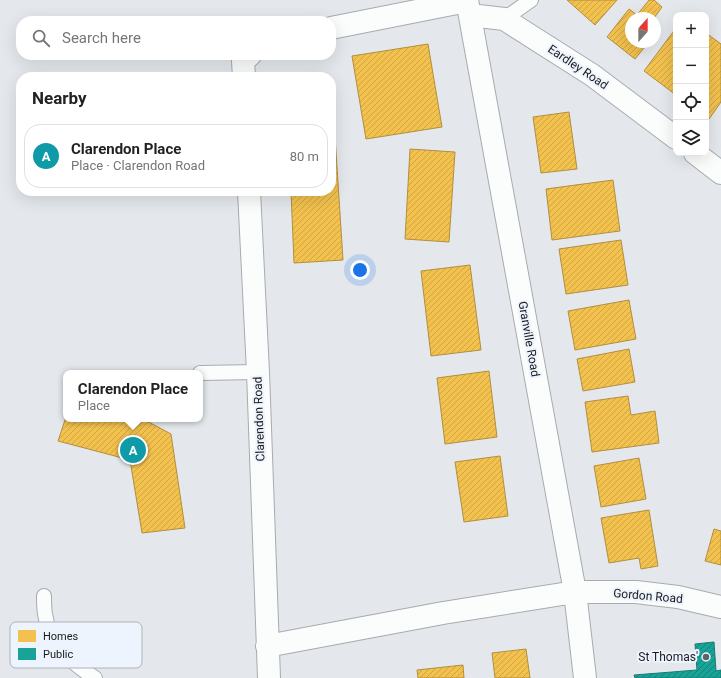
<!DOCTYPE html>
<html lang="en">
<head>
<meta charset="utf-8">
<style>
  body { margin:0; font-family:Roboto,sans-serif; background:#f2f2f2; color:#222 }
  .controls { position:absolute; right:12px; top:12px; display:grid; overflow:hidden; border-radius:8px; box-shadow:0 4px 16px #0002 }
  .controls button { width:36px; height:36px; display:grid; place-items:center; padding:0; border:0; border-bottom:1px solid #e0e0e0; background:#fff; color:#222; font:20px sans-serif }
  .compass { position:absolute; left:625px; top:12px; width:36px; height:36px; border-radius:50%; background:#fff; box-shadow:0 4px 16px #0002; rotate:21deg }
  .you { position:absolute; left:360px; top:270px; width:14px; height:14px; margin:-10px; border:3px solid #fff; border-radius:50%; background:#1a73e8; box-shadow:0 0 0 6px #1a73e833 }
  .badge { display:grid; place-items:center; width:26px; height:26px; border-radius:50%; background:#0b8043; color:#fff; font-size:13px; font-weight:700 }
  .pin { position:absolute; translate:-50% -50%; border:2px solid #fff; box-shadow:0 1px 4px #0006 }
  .popup { position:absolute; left:63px; top:370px; width:140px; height:52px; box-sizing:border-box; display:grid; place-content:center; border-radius:8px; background:#fff; filter:drop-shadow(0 1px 3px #0005); font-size:13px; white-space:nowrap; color:#767676 }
  .popup b { font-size:15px; color:#222 }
  .popup::after { content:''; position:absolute; left:50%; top:100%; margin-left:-8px; border:8px solid transparent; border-top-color:#fff }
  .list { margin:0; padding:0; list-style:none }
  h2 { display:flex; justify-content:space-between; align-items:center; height:52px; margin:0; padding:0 16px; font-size:17px }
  h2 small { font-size:13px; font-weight:400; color:#767676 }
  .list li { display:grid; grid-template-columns:26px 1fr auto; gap:12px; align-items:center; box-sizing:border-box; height:64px; margin:0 8px 8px; padding:0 8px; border:1px solid #e0e0e0; border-radius:16px }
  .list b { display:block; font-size:15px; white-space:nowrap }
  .list p { margin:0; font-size:13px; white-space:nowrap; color:#767676 }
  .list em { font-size:13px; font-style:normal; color:#767676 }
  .icon { flex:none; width:22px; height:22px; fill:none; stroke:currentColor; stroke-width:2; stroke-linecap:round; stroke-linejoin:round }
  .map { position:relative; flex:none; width:721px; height:678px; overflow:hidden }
  .search { position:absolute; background:#fff; box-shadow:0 4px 16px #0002; left:16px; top:16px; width:320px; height:44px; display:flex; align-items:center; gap:10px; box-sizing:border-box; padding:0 14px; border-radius:16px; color:#767676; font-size:15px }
  .panel { position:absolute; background:#fff; box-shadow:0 4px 16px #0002; left:16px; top:72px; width:320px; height:124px; border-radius:16px }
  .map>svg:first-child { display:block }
  .homes { fill:url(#homes-hatch); stroke:#b18f3f }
  .public { fill:url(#public-hatch); stroke:#187a73 }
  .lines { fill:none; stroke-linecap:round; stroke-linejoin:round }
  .service-casing { stroke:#a8abae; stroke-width:16 }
  .minor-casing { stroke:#a8abae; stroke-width:24 }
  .service { stroke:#fbfcfc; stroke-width:14 }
  .minor { stroke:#fbfcfc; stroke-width:22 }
  .poi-dot { fill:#606365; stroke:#eef4fd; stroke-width:1.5 }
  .labels { text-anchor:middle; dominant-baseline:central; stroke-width:4; stroke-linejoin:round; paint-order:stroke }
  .street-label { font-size:12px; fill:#191b1d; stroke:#eef4fd }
  .poi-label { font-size:12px; fill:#191b1d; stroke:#eef4fd; text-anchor:end }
  .key { fill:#eef4fd; stroke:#aeb3ba; stroke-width:1 }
  .key-label { font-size:11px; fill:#191b1d }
</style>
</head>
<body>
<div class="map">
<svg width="721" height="678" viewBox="0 0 721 678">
  <defs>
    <pattern id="homes-hatch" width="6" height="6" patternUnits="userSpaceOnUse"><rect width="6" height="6" fill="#f2c14e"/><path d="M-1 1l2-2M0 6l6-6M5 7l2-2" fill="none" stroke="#cfa544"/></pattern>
    <pattern id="public-hatch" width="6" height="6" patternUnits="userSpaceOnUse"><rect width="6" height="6" fill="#17a398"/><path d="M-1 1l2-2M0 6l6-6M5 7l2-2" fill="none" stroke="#14847b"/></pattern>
  </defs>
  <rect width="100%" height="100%" fill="#e4e8ec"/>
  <path class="homes" d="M 567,0 L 617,0 L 595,25 Z
    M 649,0 L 654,0 L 662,7 L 654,18 L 631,18 L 631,42 L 649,42 L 635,59 L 607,37 L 629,9 L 637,15 Z
    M 676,28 L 676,95 L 644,71 Z
    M 706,33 L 721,44 L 721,102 L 709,119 L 706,117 Z
    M 428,44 L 442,127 L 366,139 L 352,56 Z
    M 331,104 L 333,105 L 343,260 L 294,263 L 291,191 L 331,191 Z
    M 569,112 L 577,169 L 541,173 L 533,117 Z
    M 410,149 L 455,152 L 449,242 L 405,239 Z
    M 613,180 L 620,231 L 552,240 L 546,189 Z
    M 621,240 L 628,285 L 566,294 L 559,249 Z
    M 470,265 L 481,350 L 431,356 L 421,271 Z
    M 629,300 L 636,339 L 575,350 L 568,311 Z
    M 629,349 L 635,382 L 583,391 L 577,359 Z
    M 489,371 L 497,437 L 445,444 L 437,378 Z
    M 628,396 L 631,415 L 655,411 L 659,443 L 592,452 L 585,402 Z
    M 66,417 L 66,419 L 143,419 L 171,434 L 185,528 L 142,533 L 130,460 L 58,441 Z
    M 500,456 L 508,516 L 464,522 L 455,462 Z
    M 639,458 L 646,499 L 601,507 L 594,466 Z
    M 649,510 L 658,566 L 641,569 L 639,558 L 609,563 L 601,518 Z
    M 714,529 L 721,531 L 721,565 L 705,561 Z
    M 526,649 L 530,678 L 495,678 L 492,653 Z
    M 463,665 L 464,678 L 418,678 L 417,670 Z"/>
  <path class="public" d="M 714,642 L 716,671 L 721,670 L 721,678 L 635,678 L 634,675 L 697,670 L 695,644 Z"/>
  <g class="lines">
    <g class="service-casing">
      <path id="service" d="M 504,19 L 531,0
        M 200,373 L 258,372
        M 44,596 C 44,602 44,608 45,614 C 49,643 71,663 95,678"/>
    </g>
    <g class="minor-casing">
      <path id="minor" d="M 467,0 L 575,592 L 585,678
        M 470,15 L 504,19 L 592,75 L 676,138
        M 331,28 L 467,1
        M 244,77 L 243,61 L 250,55
        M 695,153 L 721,173
        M 249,191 L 258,372 L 269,678
        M 267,646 L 443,613 L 575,592 L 636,592 L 678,597 L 721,607"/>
    </g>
    <use href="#service" class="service"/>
    <use href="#minor" class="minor"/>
  </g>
  <circle class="poi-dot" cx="706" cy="657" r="4"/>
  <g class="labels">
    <g class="street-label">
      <text transform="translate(578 67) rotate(34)">Eardley Road</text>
      <text transform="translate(529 339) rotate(80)">Granville Road</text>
      <text transform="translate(259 419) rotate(-92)">Clarendon Road</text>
      <text transform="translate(648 596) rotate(5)">Gordon Road</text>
    </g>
    <g class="poi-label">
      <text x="698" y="657">St Thomas'</text>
    </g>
  </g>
  <rect x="10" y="622" width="132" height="46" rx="6" class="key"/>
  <rect x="18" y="630" width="18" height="12" fill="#f2c14e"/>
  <rect x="18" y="648" width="18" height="12" fill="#17a398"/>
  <g class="key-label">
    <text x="43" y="640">Homes</text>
    <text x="43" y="658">Public</text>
  </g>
</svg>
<div class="controls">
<button>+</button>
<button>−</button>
<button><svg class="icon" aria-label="locate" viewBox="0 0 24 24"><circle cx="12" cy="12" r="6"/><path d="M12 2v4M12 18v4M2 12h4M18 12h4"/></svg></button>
<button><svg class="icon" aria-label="layers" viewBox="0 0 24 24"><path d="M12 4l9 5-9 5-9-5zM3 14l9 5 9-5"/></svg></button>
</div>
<svg class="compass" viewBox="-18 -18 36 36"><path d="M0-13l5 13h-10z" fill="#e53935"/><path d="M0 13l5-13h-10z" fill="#767676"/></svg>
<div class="you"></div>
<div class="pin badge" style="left:133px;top:450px;background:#0f9aa8">A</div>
<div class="popup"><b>Clarendon Place</b>Place</div>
<div class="search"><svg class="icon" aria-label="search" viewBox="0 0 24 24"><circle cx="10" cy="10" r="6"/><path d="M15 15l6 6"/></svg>Search here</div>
<section class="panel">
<h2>Nearby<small></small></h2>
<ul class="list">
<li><span class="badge" style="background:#0f9aa8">A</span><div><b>Clarendon Place</b><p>Place · Clarendon Road</p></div><em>80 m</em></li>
</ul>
</section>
</div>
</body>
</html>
